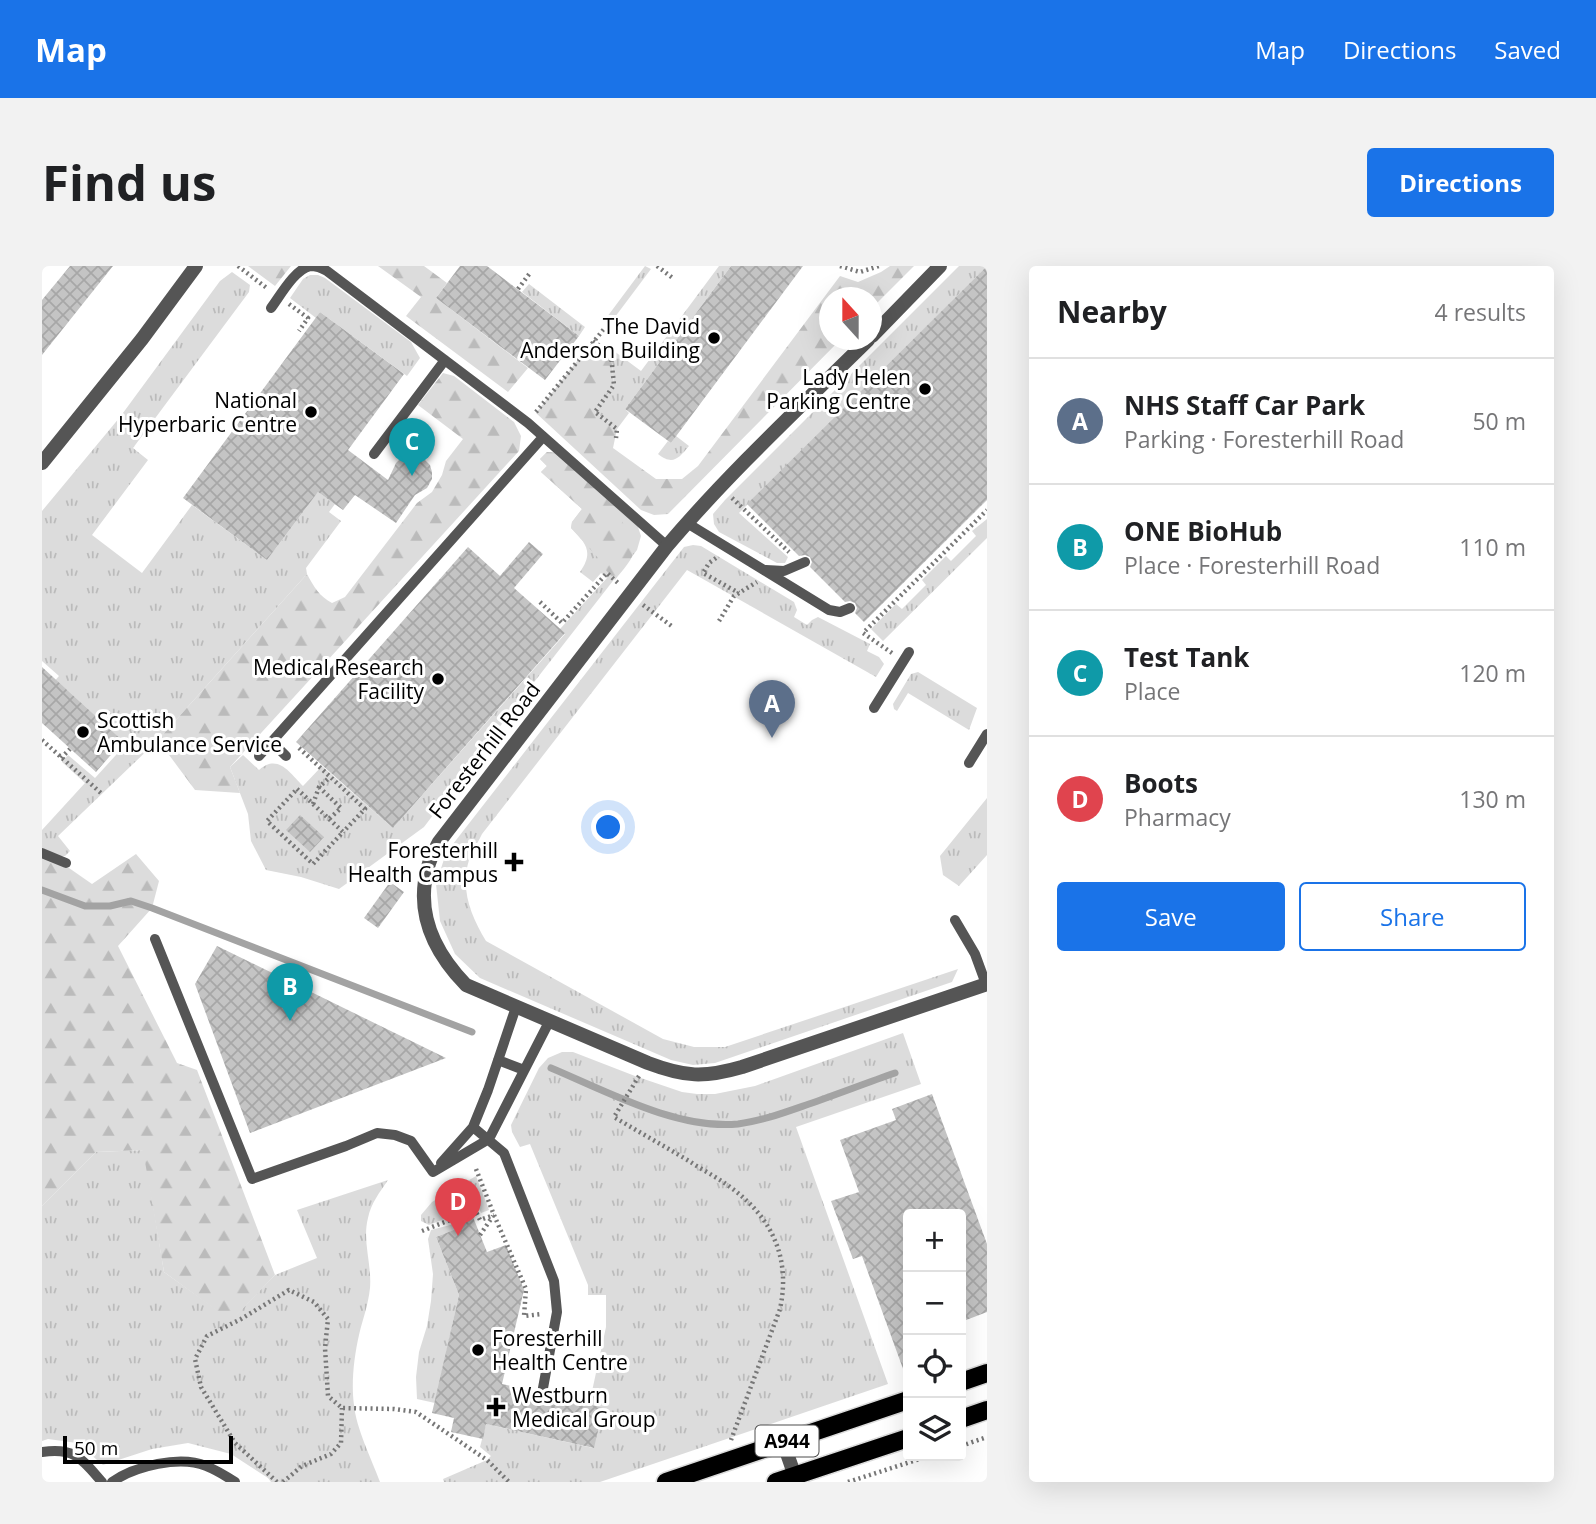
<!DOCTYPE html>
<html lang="en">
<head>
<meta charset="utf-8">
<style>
  body { margin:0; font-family:"Open Sans",sans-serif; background:#f2f2f2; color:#202124 }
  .controls { position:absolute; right:21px; bottom:21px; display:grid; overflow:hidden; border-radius:7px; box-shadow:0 7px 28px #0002 }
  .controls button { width:63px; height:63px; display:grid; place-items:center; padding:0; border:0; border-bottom:2px solid #e0e0e0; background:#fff; color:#202124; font:35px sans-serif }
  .compass { position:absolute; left:777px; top:21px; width:63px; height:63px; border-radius:50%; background:#fff; box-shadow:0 7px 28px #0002; rotate:339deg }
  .scale { position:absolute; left:21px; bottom:18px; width:170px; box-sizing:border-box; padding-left:7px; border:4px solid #000; border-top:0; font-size:19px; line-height:24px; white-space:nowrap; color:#000; -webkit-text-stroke:5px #fff; paint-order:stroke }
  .you { position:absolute; left:567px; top:562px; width:24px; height:24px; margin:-18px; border:5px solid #fff; border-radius:50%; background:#1a73e8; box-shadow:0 0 0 10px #1a73e833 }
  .badge { display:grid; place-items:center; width:46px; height:46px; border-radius:50%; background:#1a73e8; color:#fff; font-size:23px; font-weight:700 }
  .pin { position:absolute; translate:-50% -58px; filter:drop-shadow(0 2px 4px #0008) }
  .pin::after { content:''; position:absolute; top:37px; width:24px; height:21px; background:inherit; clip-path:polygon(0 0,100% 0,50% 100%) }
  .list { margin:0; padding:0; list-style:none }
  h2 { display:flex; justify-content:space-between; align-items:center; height:91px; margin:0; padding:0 28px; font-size:30px }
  h2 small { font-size:23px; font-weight:400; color:#757577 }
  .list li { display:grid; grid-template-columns:46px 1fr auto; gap:21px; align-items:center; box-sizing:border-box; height:126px; padding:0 28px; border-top:2px solid #e0e0e0 }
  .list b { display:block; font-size:26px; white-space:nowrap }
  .list p { margin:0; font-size:23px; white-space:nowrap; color:#757577 }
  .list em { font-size:23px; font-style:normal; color:#757577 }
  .actions { display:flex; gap:14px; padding:21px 28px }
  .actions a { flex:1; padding:16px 0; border:2px solid #1a73e8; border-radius:7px; text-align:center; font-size:24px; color:#1a73e8 }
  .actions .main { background:#1a73e8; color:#fff }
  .icon { flex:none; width:38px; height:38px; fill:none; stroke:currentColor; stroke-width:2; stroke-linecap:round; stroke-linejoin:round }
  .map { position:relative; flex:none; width:945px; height:1216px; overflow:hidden; border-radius:7px }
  header { display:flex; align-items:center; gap:42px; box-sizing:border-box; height:98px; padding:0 35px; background:#1a73e8; color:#fff }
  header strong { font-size:33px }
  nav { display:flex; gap:38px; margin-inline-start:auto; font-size:24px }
  .intro { display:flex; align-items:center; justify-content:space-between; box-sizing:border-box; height:168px; padding:0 42px }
  h1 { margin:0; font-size:49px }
  .button { padding:18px 32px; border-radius:7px; background:#1a73e8; color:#fff; font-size:24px; font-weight:700 }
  main { display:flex; gap:42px; padding:0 42px }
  aside { flex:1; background:#fff; border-radius:7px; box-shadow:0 7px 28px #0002 }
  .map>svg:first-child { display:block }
  .grass { fill:url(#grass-tufts) }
  .forest { fill:url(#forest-firs) }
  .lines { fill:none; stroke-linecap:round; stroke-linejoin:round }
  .stream { stroke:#a3a3a3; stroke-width:7 }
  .building { fill:url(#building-cross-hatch) }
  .primary-casing { stroke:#dbdbdb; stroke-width:21 }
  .path { stroke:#777; stroke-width:4.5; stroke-dasharray:2 3.5; stroke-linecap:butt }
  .service { stroke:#555; stroke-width:10 }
  .minor { stroke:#555; stroke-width:14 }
  .tertiary { stroke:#555; stroke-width:14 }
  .primary { stroke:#000; stroke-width:18 }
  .poi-dot { fill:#000; stroke:#fff; stroke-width:2.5 }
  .labels { text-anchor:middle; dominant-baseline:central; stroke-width:6; stroke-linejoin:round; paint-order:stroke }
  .shield { fill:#fff; stroke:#4c4c4c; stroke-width:2 }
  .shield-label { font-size:19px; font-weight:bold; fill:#000 }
  .poi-label { font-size:21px; fill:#000; stroke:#fff; text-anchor:end }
  .street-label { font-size:21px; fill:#000; stroke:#fff }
</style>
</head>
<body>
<header>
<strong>Map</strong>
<nav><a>Map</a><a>Directions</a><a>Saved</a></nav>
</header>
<div class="intro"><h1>Find us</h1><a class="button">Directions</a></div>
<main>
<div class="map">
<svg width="945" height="1216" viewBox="0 0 945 1216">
  <defs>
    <pattern id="grass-tufts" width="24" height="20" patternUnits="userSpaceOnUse" patternTransform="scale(1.75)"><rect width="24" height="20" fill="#dcdcdc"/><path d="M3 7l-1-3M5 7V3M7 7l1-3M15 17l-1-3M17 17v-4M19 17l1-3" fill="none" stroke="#bbb"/></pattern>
    <pattern id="forest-firs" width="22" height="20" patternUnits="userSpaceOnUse" patternTransform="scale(1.75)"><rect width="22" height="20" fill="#dcdcdc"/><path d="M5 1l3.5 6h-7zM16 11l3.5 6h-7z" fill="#bbb"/></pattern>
    <pattern id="building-cross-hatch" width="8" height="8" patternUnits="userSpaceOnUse" patternTransform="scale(1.75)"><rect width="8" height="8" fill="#c4c4c4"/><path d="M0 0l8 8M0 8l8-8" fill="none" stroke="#a7a7a7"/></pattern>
  </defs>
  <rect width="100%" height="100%" fill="#fff"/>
  <path class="grass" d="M 603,0 L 609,3 L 570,55 L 565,51 Z
    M 677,0 L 689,0 L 583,143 L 587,147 L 575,163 L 553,146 L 572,119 L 569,89 L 572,85 L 599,105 Z
    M 917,0 L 945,0 L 697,247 L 746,291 L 743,297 L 735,297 L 677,266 L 672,258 L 671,248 L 683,234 Z
    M 190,6 L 208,19 L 207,26 L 91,182 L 106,194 L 50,269 L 100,307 L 150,239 L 225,294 L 276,226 L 293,238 L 287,246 L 299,255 L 264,302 L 265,308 L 116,474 L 16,570 L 28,585 L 23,590 L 14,590 L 0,584 L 0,564 L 43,517 L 20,496 L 26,489 L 53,512 L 84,478 L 24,423 L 0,429 L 17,410 L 0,395 L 0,245 L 78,151 L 178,15 Z
    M 268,9 L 276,9 L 283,12 L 369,76 L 378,92 L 365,110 L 278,46 L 274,52 L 248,32 L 261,13 Z
    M 487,18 L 543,61 L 537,70 L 480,26 Z
    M 634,170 L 647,180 C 637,192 631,200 616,188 L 626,175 L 629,177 Z
    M 505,186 L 515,187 L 596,261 L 599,270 L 595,284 L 475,438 L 382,561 L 297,623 L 259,611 L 224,604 L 209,575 L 206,548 L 188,501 L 201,489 L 217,504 C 236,487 248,507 261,520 L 280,500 L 351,562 L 523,368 L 518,363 L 565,312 L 559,307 L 551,316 L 538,306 C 552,286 544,277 529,262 L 530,256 L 540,243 L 499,206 L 505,200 L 498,193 Z
    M 945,253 L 945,272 L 841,375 L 829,363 L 854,338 L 860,343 L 884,319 L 880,314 L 904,290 L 909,295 L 934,270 L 930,265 Z
    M 651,279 L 659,280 L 752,336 L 755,344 L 752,351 L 765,359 L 770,354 L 776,351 L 828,378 L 825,385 L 837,391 L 842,398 L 834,411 L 645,304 L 440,568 C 436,577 430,585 427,594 C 418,624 429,650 444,675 L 621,773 L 652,781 L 683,781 L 916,703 L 910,716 L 673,797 L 651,799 L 629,794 L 438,712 L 413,688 L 398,655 L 394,618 L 404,587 L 642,281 Z
    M 876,406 L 935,442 L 927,464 L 866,427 L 855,445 L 852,443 L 851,438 L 869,408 Z
    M 945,532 L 945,589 L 917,620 L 901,609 L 898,590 Z
    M 861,767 L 879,818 L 754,861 L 846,1118 L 558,1216 L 402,1216 L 401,1213 L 445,1194 L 449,1190 L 438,1181 L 444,1158 L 551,1182 L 547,1139 L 564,1061 L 564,1029 L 546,1029 L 546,1019 L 488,878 L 478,881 L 470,866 L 469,859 L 497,802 L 506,792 L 520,786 L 531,786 L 593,810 L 640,826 L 655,828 L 673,828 L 713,820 Z
    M 102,884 L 122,1006 L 189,1054 L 233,1009 L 275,992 L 255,944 L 346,914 C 338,926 329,937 326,952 C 320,975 330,998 328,1022 C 326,1040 321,1052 317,1069 C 312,1091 309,1117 312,1139 C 314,1162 330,1194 338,1216 L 229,1216 L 226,1212 L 189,1188 L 146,1177 L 110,1183 L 61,1199 L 35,1177 L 6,1173 L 0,1175 L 0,940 L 54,886 Z
    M 434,910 L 447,944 L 439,947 L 436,940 L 387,959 L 379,955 L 379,949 L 390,936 Z
    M 412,958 L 414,963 L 394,971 L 417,1029 L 393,1137 L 375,1133 L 374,1111 L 377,1086 L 385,1060 L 389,1035 L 391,1008 L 386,973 L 389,964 Z"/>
  <path class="forest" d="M 206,0 L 249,0 L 233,20 Z
    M 336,0 L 382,0 L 405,17 L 394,32 L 486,102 L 466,126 L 364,50 L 379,31 Z
    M 848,0 L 872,0 L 830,42 L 830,32 L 788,32 L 788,74 L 798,74 L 626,248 L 612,249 L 599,244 L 494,147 L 551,75 L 569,89 L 572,119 L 553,146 L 575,163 L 571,182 L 614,213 L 640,213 L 656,200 L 798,10 L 816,16 L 839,6 Z
    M 401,107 L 412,110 L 472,156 L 479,170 L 477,185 L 188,501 L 198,527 L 153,524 L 116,474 L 265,308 C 272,321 277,330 290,337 L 303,331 L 375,237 L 390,226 L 400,209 L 404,195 L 421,173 L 376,139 Z
    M 505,186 L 515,187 L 578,245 C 579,255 583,262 589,270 C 600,287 582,301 573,314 L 560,300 L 558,294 L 529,262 L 530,256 L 540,243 L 499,206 L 505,200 L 498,193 Z
    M 94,588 L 117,615 L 110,642 L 76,680 L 135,797 L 155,804 L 233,1009 L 189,1055 L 122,1006 L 101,884 L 54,886 L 0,940 L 0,591 L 27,602 L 50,618 Z"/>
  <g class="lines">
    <path class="stream" d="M 0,624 L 43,640 L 68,640 L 89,635 L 110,642 L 430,766
      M 509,802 C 564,825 635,864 696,858 C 720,855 744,846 767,838 C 796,828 824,817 853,807"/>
  </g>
  <path class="building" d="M 28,0 L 71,0 L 0,89 L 0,34 Z
    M 418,0 L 445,0 L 537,70 L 503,114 L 394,32 Z
    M 689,0 L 761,0 L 629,177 L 583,143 Z
    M 945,0 L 945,234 L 822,356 L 813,347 L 815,342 L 813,337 L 808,335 L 803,336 L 768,301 L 770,296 L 768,291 L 763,289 L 757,290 L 705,238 Z
    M 278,46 L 362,108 L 306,184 L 346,214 L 354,197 L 359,192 L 365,189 L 377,190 L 383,194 L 388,199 L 390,206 L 390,213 L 385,222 L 373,229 L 354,257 L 313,229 L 301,244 L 276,226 L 225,294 L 141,232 Z
    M 487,276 L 501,288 L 472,322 L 523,367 L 351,562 L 254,476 L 426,281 L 458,310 Z
    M 0,401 L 81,475 L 54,506 L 0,457 Z
    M 258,549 L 282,571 L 268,586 L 244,564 Z
    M 348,616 L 362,626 L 336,662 L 322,652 Z
    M 175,680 L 404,792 L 208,867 L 153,718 Z
    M 890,828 L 945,978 L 945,1046 L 919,1056 L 919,948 L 866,948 L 866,1110 L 864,1111 L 820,990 L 811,993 L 789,935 L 817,926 L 798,874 L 854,854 L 850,843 Z
    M 431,951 L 445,986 L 464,979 L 482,1024 L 460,1118 L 495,1126 L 499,1129 L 505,1128 L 561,1142 L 552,1182 L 444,1158 L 441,1173 L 409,1166 L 412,1152 L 390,1147 L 417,1029 L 394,971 L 414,963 L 412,958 Z"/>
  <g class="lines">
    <g class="primary-casing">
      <path id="primary" d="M 919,1116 L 945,1107
        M 919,1153 L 945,1144
        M 624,1216 L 866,1134
        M 734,1216 L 866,1172"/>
    </g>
    <path class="path" d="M 196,0 L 226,23
      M 615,0 L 632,13
      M 798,0 L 818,6 L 837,0
      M 476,23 L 488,7
      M 247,38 L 266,52 L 257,65
      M 551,75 L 569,89 L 572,119 L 553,146 L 575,163 L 574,172
      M 494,146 L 562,63
      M 690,232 L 747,286
      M 674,292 L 667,297 L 661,307 L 697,327
      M 498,336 L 520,357 L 565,307 L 576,317
      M 601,339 L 631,361
      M 677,355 L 692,330 L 715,316
      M 850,387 L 821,367 L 945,244
      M 0,474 L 60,528
      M 257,482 L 323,543 L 301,566
      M 19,492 L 28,483
      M 277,521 L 299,542 L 287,553
      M 255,523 L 301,566 L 271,598 L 225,555 Z
      M 271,538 L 277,521 L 288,511
      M 597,810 L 572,851 C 597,866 622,880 647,895 C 660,904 675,911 688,921 C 730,951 749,992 738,1043 L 689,1174
      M 434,903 L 452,949 L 484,1023 L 482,1050 L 500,1048
      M 380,965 L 433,944 L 438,954 L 452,949
      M 438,969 L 451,950
      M 919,1180 L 945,1171
      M 235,1216 L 193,1177 L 159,1121 L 153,1093 L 165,1070 L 199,1053 L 247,1024 L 272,1036 L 286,1053 L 283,1082 L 286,1130 L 300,1142 L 352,1143 L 374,1146 L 445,1194 L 467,1216
      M 241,1216 L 260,1200 L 289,1188 L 299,1177 L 300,1142
      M 806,1216 L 887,1190"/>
    <path class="service" d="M 229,42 C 238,30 253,3 268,0 C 274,0 280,2 285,5 L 486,157 L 625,280
      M 332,188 L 403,94
      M 645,257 L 787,344 L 798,346 L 808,342
      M 724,304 L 742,305 L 763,296
      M 832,442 L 867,386
      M 230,476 L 244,490
      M 217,490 L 501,171
      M 927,497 L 945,468
      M 0,587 L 24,597
      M 913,654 L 933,688 L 944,718
      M 113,673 L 210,913 L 304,880 L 335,867 L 353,869 L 369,875 L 391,906
      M 456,794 L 482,804
      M 431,861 L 462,887 L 512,1015 L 515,1046 L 501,1122
      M 399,897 L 431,861 L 446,824 L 474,741
      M 391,906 L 447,873 L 507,756
      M 0,1186 C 33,1181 40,1193 60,1216
      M 70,1216 C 93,1200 138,1189 164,1200 C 174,1204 184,1210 193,1216"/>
    <path class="minor" d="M 830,70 L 898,0
      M 826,74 C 758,141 687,207 625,280 L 397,576 C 393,584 388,592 386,601 C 373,647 392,686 424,719 L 606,797 C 643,811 662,812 700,801 L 945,718
      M 741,1176 L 755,1216"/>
    <path class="tertiary" d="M 0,197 L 100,73 L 154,0"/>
    <use href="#primary" class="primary"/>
  </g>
  <g class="poi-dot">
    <circle cx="672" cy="72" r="7"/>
    <circle cx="883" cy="123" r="7"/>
    <circle cx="269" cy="146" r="7"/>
    <circle cx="396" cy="413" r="7"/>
    <circle cx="41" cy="466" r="7"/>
    <path d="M468.5 585.5h7v7h7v7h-7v7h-7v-7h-7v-7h7z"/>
    <circle cx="436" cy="1084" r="7"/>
    <path d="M450.5 1130.5h7v7h7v7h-7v7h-7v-7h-7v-7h7z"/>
  </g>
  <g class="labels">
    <rect class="shield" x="713.5" y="1159.5" width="63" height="31" rx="5"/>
    <g class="shield-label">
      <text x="745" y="1175">A944</text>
    </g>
    <g class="poi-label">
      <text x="658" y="60">The David<tspan x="658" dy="24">Anderson Building</tspan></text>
      <text x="869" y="111">Lady Helen<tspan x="869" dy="24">Parking Centre</tspan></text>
      <text x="255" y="134">National<tspan x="255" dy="24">Hyperbaric Centre</tspan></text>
      <text x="382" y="401">Medical Research<tspan x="382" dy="24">Facility</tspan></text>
      <text x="55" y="454" text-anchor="start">Scottish<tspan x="55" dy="24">Ambulance Service</tspan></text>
      <text x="456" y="584">Foresterhill<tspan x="456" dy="24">Health Campus</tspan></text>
      <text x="450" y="1072" text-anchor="start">Foresterhill<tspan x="450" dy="24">Health Centre</tspan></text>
      <text x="470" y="1129" text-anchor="start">Westburn<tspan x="470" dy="24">Medical Group</tspan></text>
    </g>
    <g class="street-label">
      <text transform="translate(442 484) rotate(-52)">Foresterhill Road</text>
    </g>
  </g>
</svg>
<div class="controls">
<button>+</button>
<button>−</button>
<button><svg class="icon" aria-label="locate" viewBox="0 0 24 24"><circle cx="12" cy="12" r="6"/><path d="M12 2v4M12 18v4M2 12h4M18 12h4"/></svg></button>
<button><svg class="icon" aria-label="layers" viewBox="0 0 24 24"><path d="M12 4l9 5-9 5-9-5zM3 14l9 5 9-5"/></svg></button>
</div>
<svg class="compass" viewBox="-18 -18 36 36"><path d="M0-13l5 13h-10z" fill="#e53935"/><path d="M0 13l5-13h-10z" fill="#757577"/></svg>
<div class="scale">50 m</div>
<div class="you"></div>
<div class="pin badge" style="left:730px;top:472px;background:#5c6f8a">A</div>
<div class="pin badge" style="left:248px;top:755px;background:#0f9aa8">B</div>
<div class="pin badge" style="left:370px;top:210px;background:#0f9aa8">C</div>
<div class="pin badge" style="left:416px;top:970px;background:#e0444e">D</div>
</div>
<aside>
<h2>Nearby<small>4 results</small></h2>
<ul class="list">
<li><span class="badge" style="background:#5c6f8a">A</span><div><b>NHS Staff Car Park</b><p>Parking · Foresterhill Road</p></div><em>50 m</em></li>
<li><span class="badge" style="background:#0f9aa8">B</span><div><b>ONE BioHub</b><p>Place · Foresterhill Road</p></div><em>110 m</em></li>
<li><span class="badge" style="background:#0f9aa8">C</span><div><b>Test Tank</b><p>Place</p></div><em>120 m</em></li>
<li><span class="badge" style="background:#e0444e">D</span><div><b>Boots</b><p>Pharmacy</p></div><em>130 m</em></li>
</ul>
<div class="actions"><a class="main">Save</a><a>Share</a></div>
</aside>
</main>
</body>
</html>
